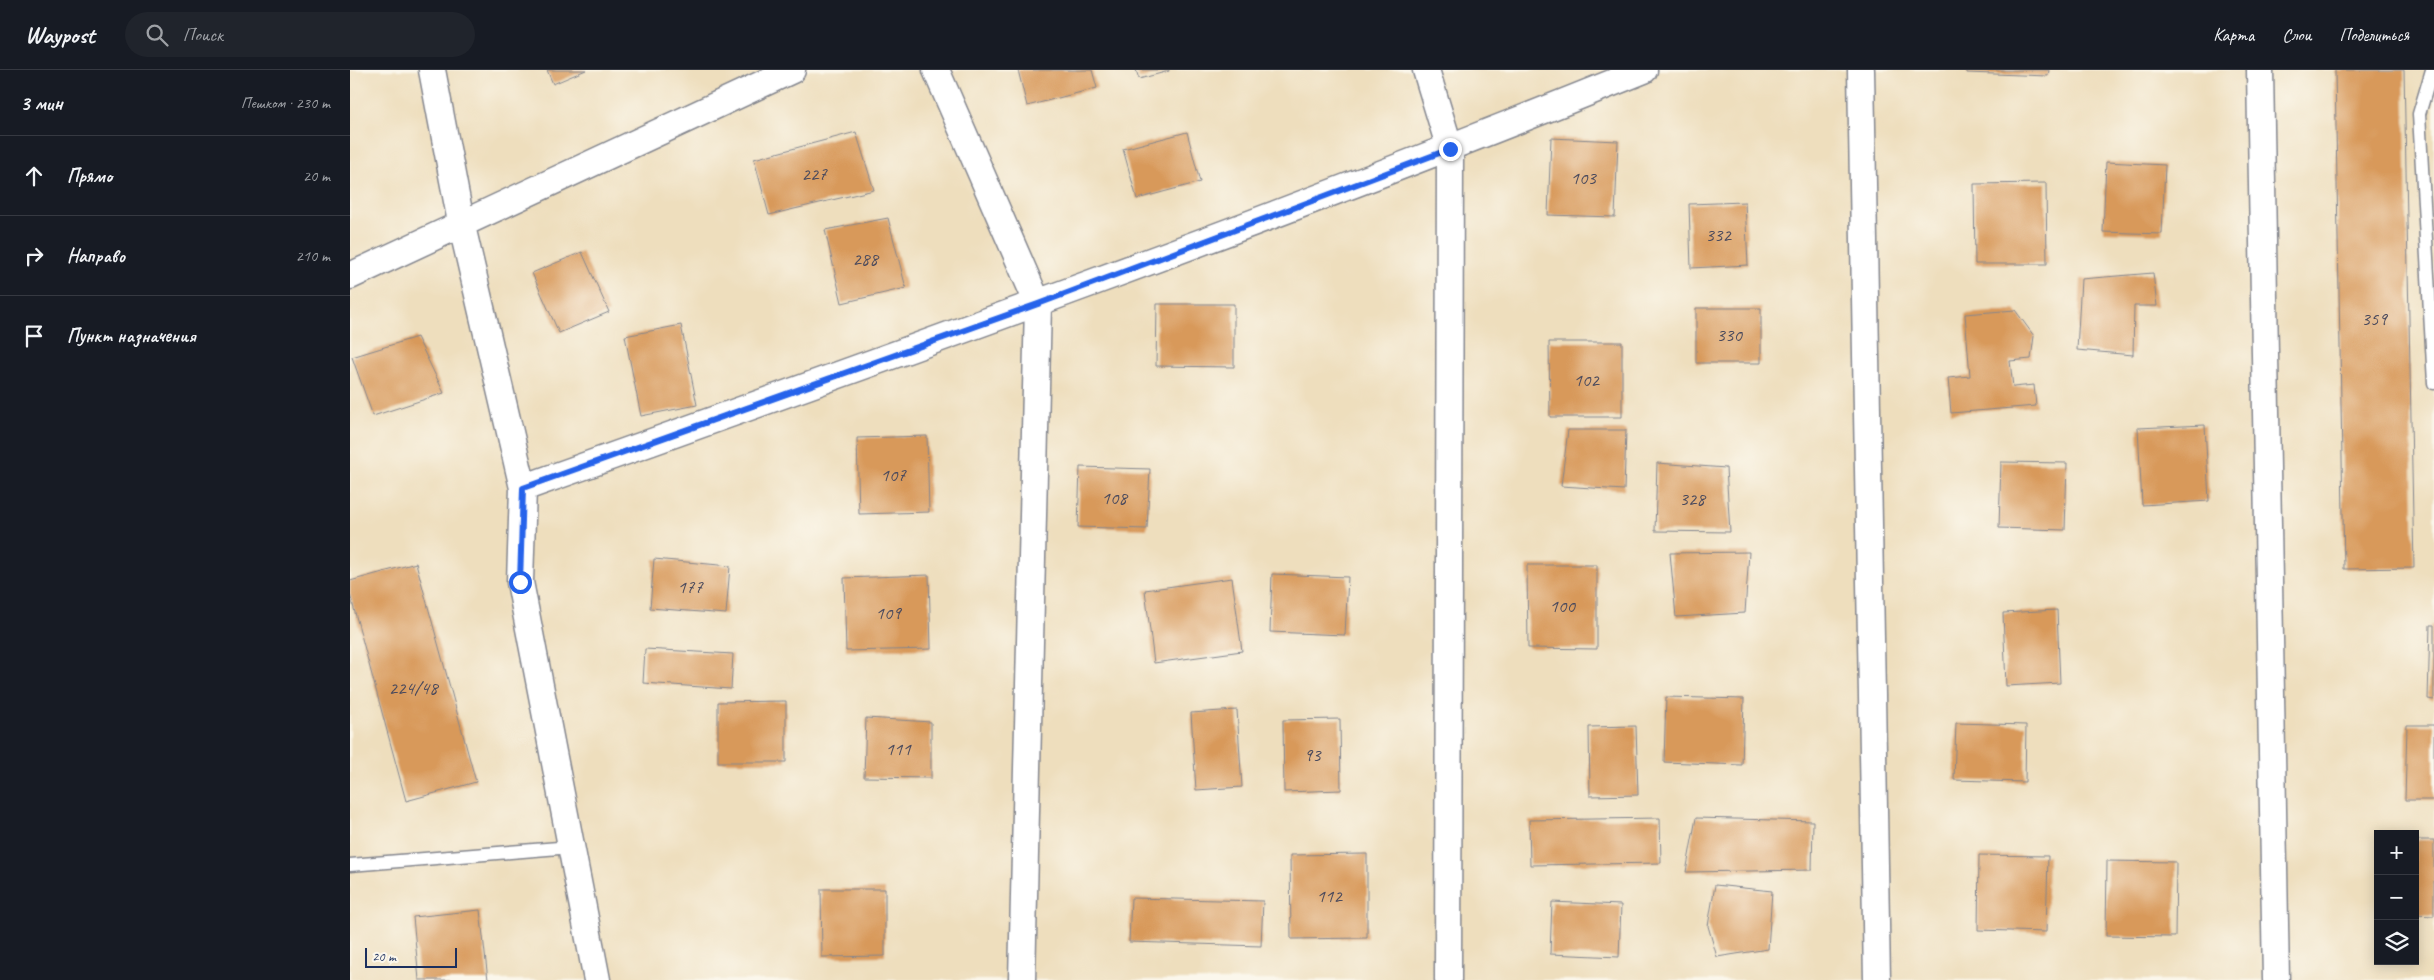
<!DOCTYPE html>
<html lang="ru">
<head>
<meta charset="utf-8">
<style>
  body { margin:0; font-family:Caveat,sans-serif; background:#20242c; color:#f1f3f6 }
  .controls { position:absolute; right:15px; bottom:15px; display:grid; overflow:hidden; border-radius:0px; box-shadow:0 2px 12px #0003 }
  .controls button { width:45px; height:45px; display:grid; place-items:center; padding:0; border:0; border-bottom:1px solid #363941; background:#171b24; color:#f1f3f6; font:25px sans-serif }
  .scale { position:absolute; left:15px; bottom:12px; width:92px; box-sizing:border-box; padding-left:5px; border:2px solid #1b2f5e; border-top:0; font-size:14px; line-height:18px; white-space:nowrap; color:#1b2f5e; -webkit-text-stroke:4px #fbf7ec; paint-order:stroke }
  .stop { position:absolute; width:15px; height:15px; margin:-11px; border:4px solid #2563eb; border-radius:50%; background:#fff }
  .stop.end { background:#2563eb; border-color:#fff; box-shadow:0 1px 5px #0008 }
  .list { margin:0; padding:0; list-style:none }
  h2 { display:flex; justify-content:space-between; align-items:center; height:65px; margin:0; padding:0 20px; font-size:21px }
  h2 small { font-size:16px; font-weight:400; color:#9ea1a6 }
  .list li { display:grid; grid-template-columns:32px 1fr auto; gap:15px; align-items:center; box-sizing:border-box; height:80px; padding:0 20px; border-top:1px solid #363941 }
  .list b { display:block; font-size:19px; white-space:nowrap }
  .list em { font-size:16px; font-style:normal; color:#9ea1a6 }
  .icon { flex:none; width:28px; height:28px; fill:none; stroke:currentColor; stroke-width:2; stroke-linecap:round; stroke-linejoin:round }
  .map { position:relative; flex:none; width:2084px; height:910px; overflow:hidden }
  header { display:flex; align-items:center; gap:30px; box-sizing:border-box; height:70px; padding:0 25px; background:#171b24; border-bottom:1px solid #363941 }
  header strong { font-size:24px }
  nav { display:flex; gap:28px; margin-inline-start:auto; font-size:18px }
  .search { width:350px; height:45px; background:#20242c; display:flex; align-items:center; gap:12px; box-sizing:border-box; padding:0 18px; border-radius:28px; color:#9ea1a6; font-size:19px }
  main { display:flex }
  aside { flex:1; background:#171b24 }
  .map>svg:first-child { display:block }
  .building { fill:#d8995a }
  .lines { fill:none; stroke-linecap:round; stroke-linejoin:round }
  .service-casing { stroke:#84868e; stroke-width:15 }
  .minor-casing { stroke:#84868e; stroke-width:29 }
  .service { stroke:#fff; stroke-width:12 }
  .minor { stroke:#fff; stroke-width:26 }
  .route { stroke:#2563eb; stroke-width:6 }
  .labels { text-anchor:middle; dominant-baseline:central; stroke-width:4.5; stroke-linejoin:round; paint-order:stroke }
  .number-label { font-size:19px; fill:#4a4a5d }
</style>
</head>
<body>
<header>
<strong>Waypost</strong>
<div class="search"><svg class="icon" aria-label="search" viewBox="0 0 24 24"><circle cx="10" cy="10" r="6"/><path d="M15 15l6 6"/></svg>Поиск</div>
<nav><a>Карта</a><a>Слои</a><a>Поделиться</a></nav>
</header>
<main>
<aside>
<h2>3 мин<small>Пешком · 230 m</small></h2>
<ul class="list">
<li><svg class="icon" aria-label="ahead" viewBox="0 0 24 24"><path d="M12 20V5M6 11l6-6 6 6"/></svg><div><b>Прямо</b></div><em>20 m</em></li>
<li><svg class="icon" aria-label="right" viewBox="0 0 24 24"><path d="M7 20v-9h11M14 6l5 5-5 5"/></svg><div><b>Направо</b></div><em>210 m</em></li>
<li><svg class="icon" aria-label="arrive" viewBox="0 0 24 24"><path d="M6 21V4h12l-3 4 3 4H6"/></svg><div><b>Пункт назначения</b></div></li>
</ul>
</aside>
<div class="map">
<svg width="2084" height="910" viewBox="0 0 2084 910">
  <rect width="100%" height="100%" fill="#fbf7ec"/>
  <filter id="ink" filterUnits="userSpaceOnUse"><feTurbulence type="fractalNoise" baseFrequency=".02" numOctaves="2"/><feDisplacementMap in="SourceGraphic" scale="10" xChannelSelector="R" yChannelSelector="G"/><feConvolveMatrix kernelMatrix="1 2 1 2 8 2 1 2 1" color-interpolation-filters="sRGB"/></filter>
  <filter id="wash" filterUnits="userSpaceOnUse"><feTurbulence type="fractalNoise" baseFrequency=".0096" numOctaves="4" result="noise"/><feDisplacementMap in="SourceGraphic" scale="20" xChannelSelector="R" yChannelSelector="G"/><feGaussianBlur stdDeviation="1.12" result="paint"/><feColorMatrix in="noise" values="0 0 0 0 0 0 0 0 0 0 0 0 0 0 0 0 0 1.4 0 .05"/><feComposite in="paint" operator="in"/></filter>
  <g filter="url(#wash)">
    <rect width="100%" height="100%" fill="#eedebd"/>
    <g id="blocks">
      <path class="building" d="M 197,0 L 236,0 L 203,14 Z
        M 668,0 L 742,0 L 747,18 L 677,36 Z
        M 786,0 L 819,0 L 819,1 L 789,9 Z
        M 1617,0 L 1699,0 L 1698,6 L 1617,3 Z
        M 1985,0 L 2054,0 L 2064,498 L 1994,499 Z
        M 506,62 L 524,120 L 419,145 L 404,89 Z
        M 837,62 L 850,112 L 787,129 L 773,79 Z
        M 1201,68 L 1268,71 L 1265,147 L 1198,145 Z
        M 1756,92 L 1815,95 L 1812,164 L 1753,162 Z
        M 1696,113 L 1697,194 L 1625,194 L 1624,114 Z
        M 1395,132 L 1398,195 L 1341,198 L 1339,134 Z
        M 538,148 L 556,218 L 492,233 L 475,160 Z
        M 232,182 L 259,242 L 209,263 L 182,203 Z
        M 1803,203 L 1807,236 L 1784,236 L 1783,285 L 1727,280 L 1731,209 Z
        M 807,234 L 884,234 L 884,297 L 806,296 Z
        M 1346,238 L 1411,238 L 1411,293 L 1346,293 Z
        M 1665,240 L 1684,266 L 1681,289 L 1660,291 L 1663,317 L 1684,315 L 1686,336 L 1601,343 L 1598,308 L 1620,306 L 1615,244 Z
        M 331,255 L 347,335 L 291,346 L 275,266 Z
        M 67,267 L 94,323 L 23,346 L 2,287 Z
        M 1199,272 L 1272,272 L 1272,347 L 1200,347 Z
        M 1855,355 L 1859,431 L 1792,435 L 1788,358 Z
        M 1218,360 L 1276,360 L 1274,420 L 1211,416 Z
        M 577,366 L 579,442 L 509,444 L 507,368 Z
        M 1651,392 L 1717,393 L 1715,460 L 1649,458 Z
        M 1307,393 L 1376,398 L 1380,462 L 1305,461 Z
        M 730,397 L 800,399 L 797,459 L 728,457 Z
        M 1399,482 L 1395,543 L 1326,547 L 1320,483 Z
        M 304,489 L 380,496 L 376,544 L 300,538 Z
        M 66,493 L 126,712 L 56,731 L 0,524 L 0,511 Z
        M 1177,495 L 1247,495 L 1247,579 L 1178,578 Z
        M 922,504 L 998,507 L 995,565 L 920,562 Z
        M 579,505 L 581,579 L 496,581 L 494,508 Z
        M 882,508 L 892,581 L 804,593 L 795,520 Z
        M 1707,540 L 1710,613 L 1656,616 L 1653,543 Z
        M 2080,555 L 2084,555 L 2084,630 L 2078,629 Z
        M 295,579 L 383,584 L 381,619 L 293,613 Z
        M 1316,627 L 1394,629 L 1392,695 L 1314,692 Z
        M 436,631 L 436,692 L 368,692 L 368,632 Z
        M 887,640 L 892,717 L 846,720 L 841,643 Z
        M 516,648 L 581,652 L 581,708 L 514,707 Z
        M 990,649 L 991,720 L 934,722 L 933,650 Z
        M 1606,653 L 1676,655 L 1675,712 L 1604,710 Z
        M 2057,655 L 2084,655 L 2084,730 L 2055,730 Z
        M 1286,656 L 1288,725 L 1240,726 L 1239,657 Z
        M 1310,748 L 1311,793 L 1180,795 L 1179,750 Z
        M 1346,748 L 1463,751 L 1462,800 L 1336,802 Z
        M 2065,770 L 2084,770 L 2084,846 L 2065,845 Z
        M 1017,784 L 1017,868 L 941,869 L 940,785 Z
        M 1629,785 L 1698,786 L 1696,862 L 1628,860 Z
        M 1757,791 L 1826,792 L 1825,867 L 1756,866 Z
        M 1365,815 L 1422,821 L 1418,879 L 1367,887 L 1358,856 Z
        M 471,819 L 535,819 L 535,886 L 472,887 Z
        M 781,828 L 913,831 L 911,876 L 779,872 Z
        M 1202,832 L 1271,835 L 1269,887 L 1200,884 Z
        M 130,840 L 138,910 L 69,910 L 63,847 Z"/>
    </g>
  </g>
  <g filter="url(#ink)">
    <use href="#blocks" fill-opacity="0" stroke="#84868e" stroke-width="1"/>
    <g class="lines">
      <g class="service-casing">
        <path id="service" d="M 2082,0 L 2069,44 L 2084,313
          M 0,795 L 221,777"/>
      </g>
      <g class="minor-casing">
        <path id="minor" d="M 82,0 L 111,152 L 173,418 L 170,512 L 247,910
          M 586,0 L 688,234 L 672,910
          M 1076,0 L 1100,79 L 1098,910
          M 1511,0 L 1527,910
          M 1910,0 L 1926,910
          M 0,206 L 442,0
          M 173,418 C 549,284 924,150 1294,0"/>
      </g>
      <use href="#service" class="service"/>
      <use href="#minor" class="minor"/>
    </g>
  </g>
  <g class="lines" filter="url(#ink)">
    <path class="route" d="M 170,512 L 173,418 L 688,234 L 1100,79"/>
  </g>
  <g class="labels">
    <g class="number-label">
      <text x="464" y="104">227</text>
      <text x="1233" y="108">103</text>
      <text x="1368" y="165">332</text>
      <text x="515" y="189">288</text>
      <text x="2024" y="249">359</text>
      <text x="1379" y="265">330</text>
      <text x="1236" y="310">102</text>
      <text x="543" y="405">107</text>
      <text x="764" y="428">108</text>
      <text x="1342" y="429">328</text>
      <text x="340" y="517">177</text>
      <text x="1212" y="536">100</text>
      <text x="538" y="543">109</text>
      <text x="63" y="618">224/48</text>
      <text x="548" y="679">111</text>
      <text x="962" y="685">93</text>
      <text x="979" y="826">112</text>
    </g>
  </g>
</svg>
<div class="controls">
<button>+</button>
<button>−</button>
<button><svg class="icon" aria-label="layers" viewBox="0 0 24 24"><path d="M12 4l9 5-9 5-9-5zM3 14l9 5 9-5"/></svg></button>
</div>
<div class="scale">20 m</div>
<div class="stop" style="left:170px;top:512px"></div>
<div class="stop end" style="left:1100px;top:79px"></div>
</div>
</main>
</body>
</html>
